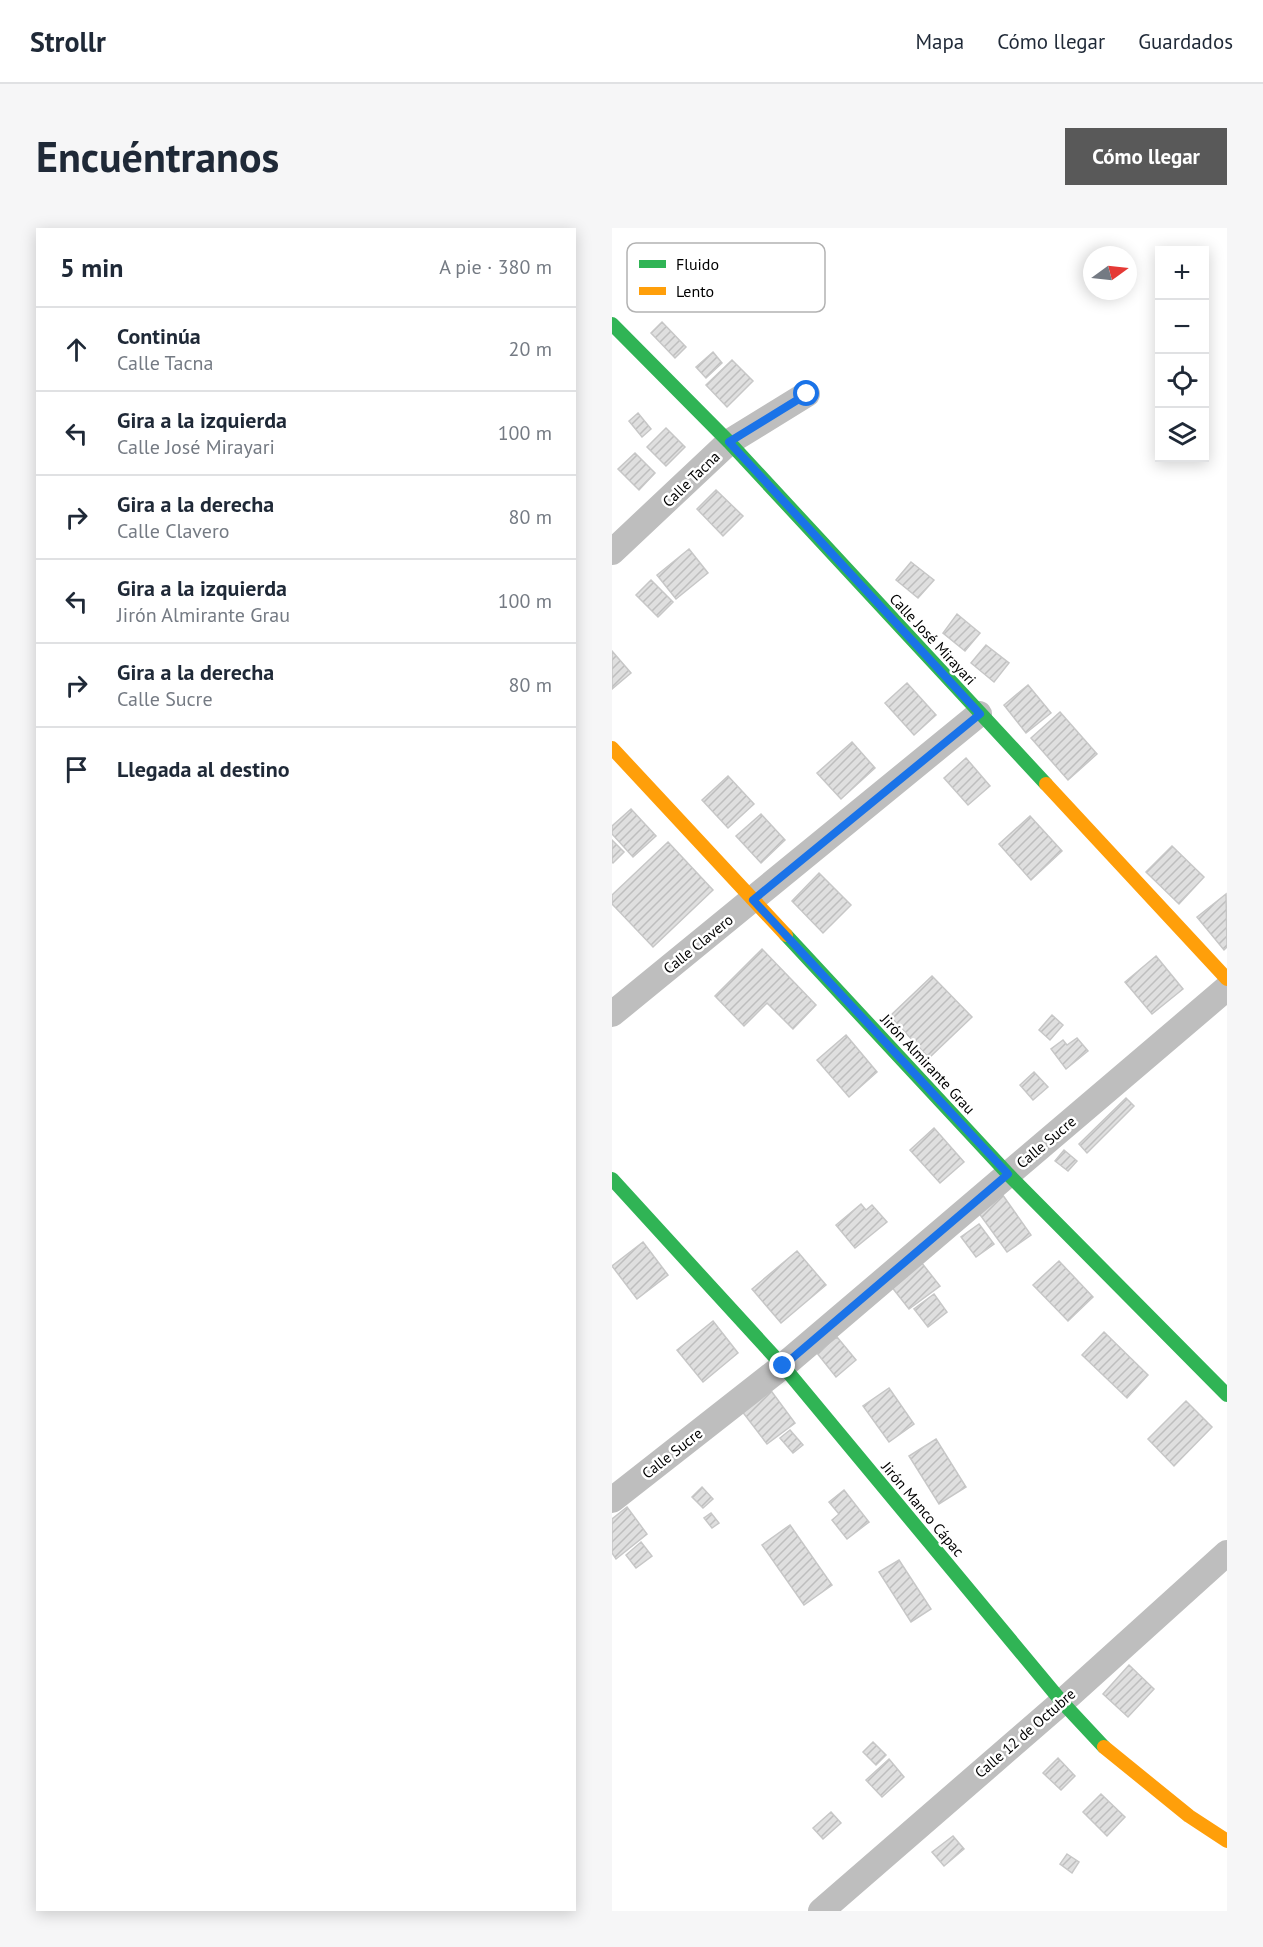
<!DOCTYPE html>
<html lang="es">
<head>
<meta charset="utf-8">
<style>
  body { margin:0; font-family:"PT Sans",sans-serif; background:#f6f6f7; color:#1f2937 }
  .controls { position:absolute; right:18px; top:18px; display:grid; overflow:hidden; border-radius:0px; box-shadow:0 3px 15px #0003 }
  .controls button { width:54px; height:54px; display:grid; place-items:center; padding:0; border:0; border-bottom:2px solid #e0e1e3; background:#fff; color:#1f2937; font:30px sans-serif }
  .compass { position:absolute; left:471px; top:18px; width:54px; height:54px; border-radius:50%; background:#fff; box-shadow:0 3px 15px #0003; rotate:75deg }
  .stop { position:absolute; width:18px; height:18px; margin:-14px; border:4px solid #1a73e8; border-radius:50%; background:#fff }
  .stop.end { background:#1a73e8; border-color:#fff; box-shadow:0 2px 6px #0008 }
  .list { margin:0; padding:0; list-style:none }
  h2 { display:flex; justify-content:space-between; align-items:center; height:78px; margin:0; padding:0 24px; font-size:26px }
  h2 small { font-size:20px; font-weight:400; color:#747a83 }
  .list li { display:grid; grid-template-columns:39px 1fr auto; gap:18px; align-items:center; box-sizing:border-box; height:84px; padding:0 24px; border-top:2px solid #e0e1e3 }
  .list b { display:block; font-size:22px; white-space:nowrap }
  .list p { margin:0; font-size:20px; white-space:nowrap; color:#747a83 }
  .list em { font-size:20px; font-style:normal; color:#747a83 }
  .icon { flex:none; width:33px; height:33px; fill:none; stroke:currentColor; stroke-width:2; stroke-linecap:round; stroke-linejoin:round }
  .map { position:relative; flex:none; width:615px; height:1683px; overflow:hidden; border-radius:0px }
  header { display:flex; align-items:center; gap:36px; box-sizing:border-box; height:84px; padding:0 30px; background:#fff; border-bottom:2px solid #e0e1e3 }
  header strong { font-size:28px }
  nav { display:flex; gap:33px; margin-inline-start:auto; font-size:21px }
  .intro { display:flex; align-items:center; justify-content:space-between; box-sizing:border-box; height:144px; padding:0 36px }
  h1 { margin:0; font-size:42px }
  .button { padding:15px 27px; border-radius:0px; background:#595959; color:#fff; font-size:21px; font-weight:700 }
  main { display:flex; gap:36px; padding:0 36px }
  aside { flex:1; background:#fff; border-radius:0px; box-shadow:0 3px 15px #0003 }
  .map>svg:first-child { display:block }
  .building { fill:url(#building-hatch); stroke:#c7c7c7; stroke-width:1.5 }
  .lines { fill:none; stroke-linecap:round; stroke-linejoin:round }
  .street { stroke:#bebebe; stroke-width:26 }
  .fast { stroke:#30b455; stroke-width:14 }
  .slow { stroke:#ff9f0a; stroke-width:14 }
  .route { stroke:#1a73e8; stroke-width:8 }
  .labels { text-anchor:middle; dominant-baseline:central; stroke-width:5; stroke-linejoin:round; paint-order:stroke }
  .street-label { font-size:15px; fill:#000; stroke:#fff }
  .key { fill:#fff; stroke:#b2b2b2; stroke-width:1.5 }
  .key-label { font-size:16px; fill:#000 }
</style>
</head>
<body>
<header>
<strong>Strollr</strong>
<nav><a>Mapa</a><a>Cómo llegar</a><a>Guardados</a></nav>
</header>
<div class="intro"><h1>Encuéntranos</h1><a class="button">Cómo llegar</a></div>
<main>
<aside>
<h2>5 min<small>A pie · 380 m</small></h2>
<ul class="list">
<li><svg class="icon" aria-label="ahead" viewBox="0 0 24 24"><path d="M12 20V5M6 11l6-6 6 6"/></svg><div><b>Continúa</b><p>Calle Tacna</p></div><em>20 m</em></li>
<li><svg class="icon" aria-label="left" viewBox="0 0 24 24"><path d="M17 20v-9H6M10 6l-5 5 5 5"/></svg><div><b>Gira a la izquierda</b><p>Calle José Mirayari</p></div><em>100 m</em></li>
<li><svg class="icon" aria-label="right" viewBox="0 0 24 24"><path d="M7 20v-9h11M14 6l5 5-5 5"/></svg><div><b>Gira a la derecha</b><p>Calle Clavero</p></div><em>80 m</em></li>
<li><svg class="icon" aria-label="left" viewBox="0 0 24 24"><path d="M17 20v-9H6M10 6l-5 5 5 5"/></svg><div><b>Gira a la izquierda</b><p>Jirón Almirante Grau</p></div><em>100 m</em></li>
<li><svg class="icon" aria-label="right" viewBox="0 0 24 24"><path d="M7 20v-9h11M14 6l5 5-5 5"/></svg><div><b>Gira a la derecha</b><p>Calle Sucre</p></div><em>80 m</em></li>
<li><svg class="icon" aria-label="arrive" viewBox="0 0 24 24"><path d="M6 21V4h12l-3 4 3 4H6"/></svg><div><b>Llegada al destino</b></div></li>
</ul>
</aside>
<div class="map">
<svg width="615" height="1683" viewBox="0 0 615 1683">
  <defs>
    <pattern id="building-hatch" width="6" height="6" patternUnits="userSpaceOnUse" patternTransform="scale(1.5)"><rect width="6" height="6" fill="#dfdfdf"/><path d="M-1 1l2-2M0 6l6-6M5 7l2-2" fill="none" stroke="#bebebe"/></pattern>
  </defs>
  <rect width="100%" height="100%" fill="#fff"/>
  <path class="building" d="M 50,94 L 74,119 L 63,130 L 39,105 Z
    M 101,124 L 110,135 L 94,150 L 84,139 Z
    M 120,132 L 141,153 L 115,179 L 94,157 Z
    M 26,185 L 39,201 L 30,209 L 17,193 Z
    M 54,200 L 73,219 L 54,238 L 35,219 Z
    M 23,225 L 43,245 L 27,262 L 6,241 Z
    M 104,262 L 131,288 L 111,308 L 85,281 Z
    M 77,321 L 96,345 L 64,371 L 45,347 Z
    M 299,334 L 322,352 L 306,370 L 284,352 Z
    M 39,352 L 61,374 L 46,389 L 24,367 Z
    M 345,386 L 368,405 L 353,423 L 331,405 Z
    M 374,417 L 397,435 L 382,454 L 359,435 Z
    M 0,423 L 19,445 L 0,461 Z
    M 295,455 L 324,487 L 302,507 L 273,475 Z
    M 416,457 L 439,485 L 414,505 L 392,477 Z
    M 448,484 L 485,526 L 456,552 L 419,510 Z
    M 240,514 L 263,540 L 229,571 L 205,545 Z
    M 354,530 L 378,558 L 356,577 L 332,550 Z
    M 116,548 L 142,576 L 116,600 L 90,572 Z
    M 19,581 L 44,608 L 21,629 L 0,606 L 0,598 Z
    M 149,586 L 173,612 L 149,635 L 124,608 Z
    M 418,588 L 450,623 L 419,652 L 387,616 Z
    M 0,612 L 12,624 L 1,635 L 0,634 Z
    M 56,614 L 101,662 L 41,719 L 0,676 L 0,667 Z
    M 560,618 L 592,649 L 567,676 L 534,644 Z
    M 207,645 L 239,677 L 211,705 L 180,673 Z
    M 614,666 L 615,719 L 612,722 L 585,689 Z
    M 150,721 L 204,777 L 181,801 L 155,775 L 132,798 L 103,768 Z
    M 544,728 L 571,761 L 540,786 L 513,754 Z
    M 320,748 L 360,789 L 317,830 L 278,788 Z
    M 440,787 L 451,797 L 438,812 L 427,802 Z
    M 234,807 L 265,844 L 237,869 L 205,832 Z
    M 465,810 L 476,823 L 454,841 L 439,821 L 451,812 L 455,817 Z
    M 422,844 L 436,859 L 421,872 L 408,857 Z
    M 514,870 L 522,878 L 475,925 L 467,916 Z
    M 322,900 L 352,934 L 328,955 L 298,922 Z
    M 452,922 L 465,933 L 456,943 L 443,933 Z
    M 390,966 L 419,1007 L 395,1024 L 366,984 Z
    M 249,976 L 254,982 L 260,977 L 275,994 L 243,1020 L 224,997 Z
    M 367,996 L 382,1016 L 364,1029 L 349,1009 Z
    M 31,1014 L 56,1047 L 25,1071 L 0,1038 Z
    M 185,1023 L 214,1057 L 169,1095 L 140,1061 Z
    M 447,1033 L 481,1069 L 456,1093 L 421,1057 Z
    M 309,1034 L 328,1058 L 297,1081 L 279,1058 Z
    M 322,1066 L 335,1084 L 316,1099 L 302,1081 Z
    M 101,1093 L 126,1125 L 91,1154 L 65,1122 Z
    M 492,1104 L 536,1147 L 515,1170 L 470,1127 Z
    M 225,1109 L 244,1132 L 224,1149 L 205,1125 Z
    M 157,1160 L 183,1195 L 155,1216 L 129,1182 Z
    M 277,1160 L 302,1196 L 277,1214 L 251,1178 Z
    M 574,1173 L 600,1199 L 562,1238 L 536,1211 Z
    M 178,1202 L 191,1217 L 181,1225 L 168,1210 Z
    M 324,1211 L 354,1259 L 327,1276 L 297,1228 Z
    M 90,1259 L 101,1271 L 91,1280 L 80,1269 Z
    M 232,1262 L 257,1294 L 235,1311 L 220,1292 L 227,1286 L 217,1274 Z
    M 15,1279 L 35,1306 L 4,1331 L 0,1325 L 0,1291 Z
    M 99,1285 L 107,1295 L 100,1300 L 92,1290 Z
    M 178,1297 L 220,1357 L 192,1377 L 150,1317 Z
    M 29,1314 L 40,1328 L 24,1340 L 14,1327 Z
    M 287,1332 L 319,1381 L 299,1394 L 267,1344 Z
    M 517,1437 L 542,1461 L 516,1489 L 491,1466 Z
    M 261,1514 L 274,1527 L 264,1537 L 251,1524 Z
    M 446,1530 L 463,1548 L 449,1562 L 431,1545 Z
    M 277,1531 L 292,1549 L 270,1569 L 254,1552 Z
    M 489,1566 L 513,1589 L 495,1608 L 471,1584 Z
    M 219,1584 L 229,1595 L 211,1611 L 201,1600 Z
    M 341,1608 L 352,1621 L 332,1638 L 320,1624 Z
    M 455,1626 L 467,1634 L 460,1645 L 448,1636 Z"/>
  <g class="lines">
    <path class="street" d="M 0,324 L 117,214 L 195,166
      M 0,786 L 367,486
      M 0,1272 L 171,1138 L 615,760
      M 209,1683 L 450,1474 L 615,1325"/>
    <path class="fast" d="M 0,96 L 117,214 L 434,556
      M 174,707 L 396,946 L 615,1167
      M 0,951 L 171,1138 L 450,1474 L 492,1519"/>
    <path class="slow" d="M 0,520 L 174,707
      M 434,556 L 615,751
      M 492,1519 L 577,1588 L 615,1613"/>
  </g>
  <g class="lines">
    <path class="route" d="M 171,1138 L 396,946 L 141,672 L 368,486 L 117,214 L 195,166"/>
  </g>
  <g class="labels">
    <g class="street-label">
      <text transform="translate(79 251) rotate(-44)">Calle Tacna</text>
      <text transform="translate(321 411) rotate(47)">Calle José Mirayari</text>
      <text transform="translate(86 716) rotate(-39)">Calle Clavero</text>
      <text transform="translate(316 836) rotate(47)">Jirón Almirante Grau</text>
      <text transform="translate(434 914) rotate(-40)">Calle Sucre</text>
      <text transform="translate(60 1225) rotate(-38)">Calle Sucre</text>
      <text transform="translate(311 1281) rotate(50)">Jirón Manco Cápac</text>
      <text transform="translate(413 1505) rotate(-41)">Calle 12 de Octubre</text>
    </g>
  </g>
  <rect x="15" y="15" width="198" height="69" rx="9" class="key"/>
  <rect x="27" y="32" width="27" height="8" fill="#30b455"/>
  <rect x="27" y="59" width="27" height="8" fill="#ff9f0a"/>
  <g class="key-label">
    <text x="64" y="42">Fluido</text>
    <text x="64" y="69">Lento</text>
  </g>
</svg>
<div class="controls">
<button>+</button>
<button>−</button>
<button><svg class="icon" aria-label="locate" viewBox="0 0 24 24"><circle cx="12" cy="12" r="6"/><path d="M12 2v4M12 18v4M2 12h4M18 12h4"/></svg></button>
<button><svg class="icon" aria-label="layers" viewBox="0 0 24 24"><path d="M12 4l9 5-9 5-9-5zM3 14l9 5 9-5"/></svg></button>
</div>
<svg class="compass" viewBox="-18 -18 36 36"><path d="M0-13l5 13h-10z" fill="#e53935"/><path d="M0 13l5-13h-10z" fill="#747a83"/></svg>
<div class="stop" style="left:195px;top:166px"></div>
<div class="stop end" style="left:171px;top:1138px"></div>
</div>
</main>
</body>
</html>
